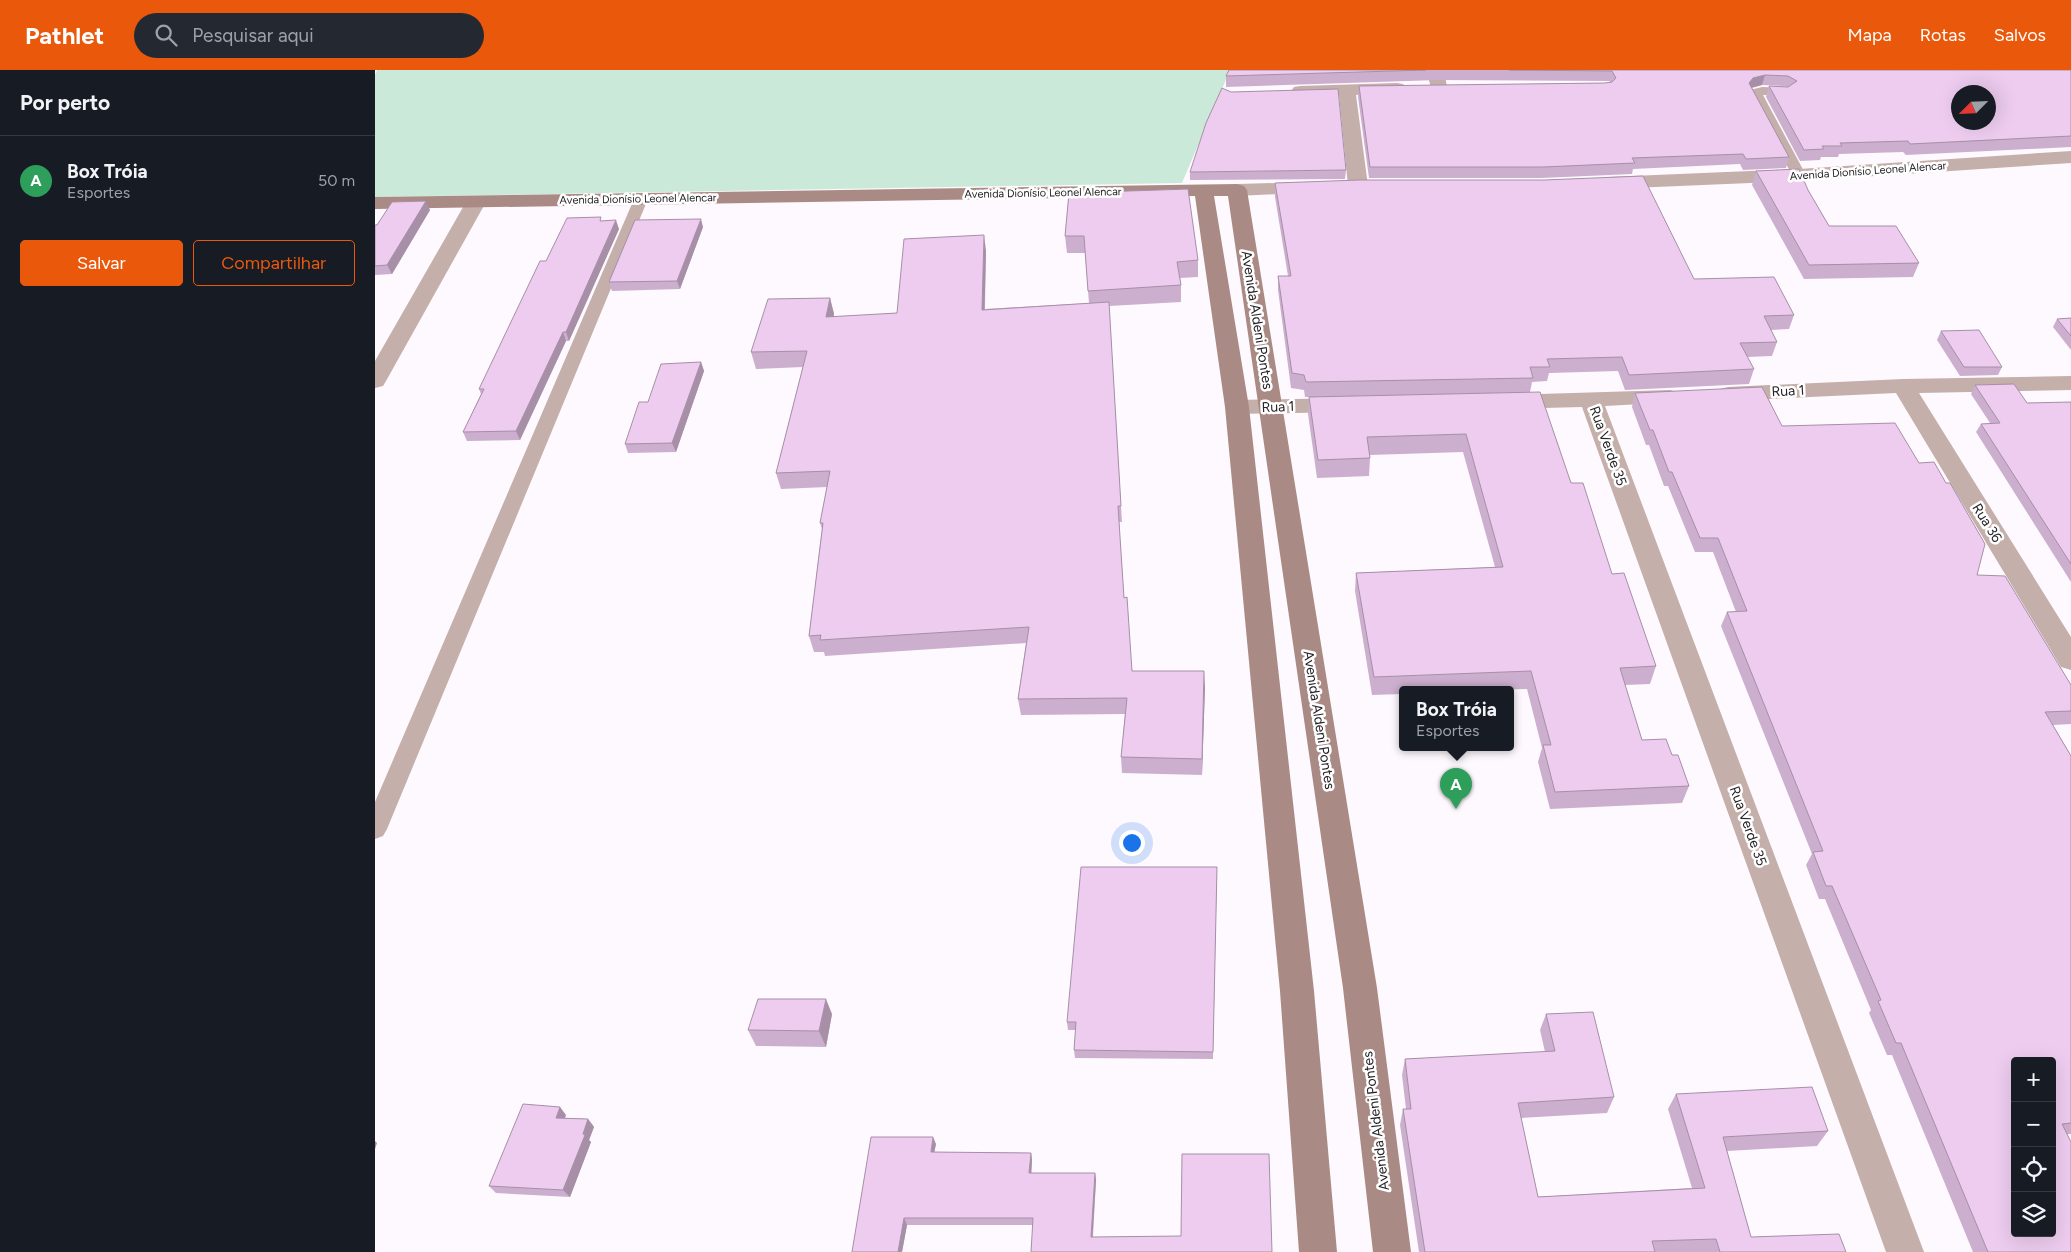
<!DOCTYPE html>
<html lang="pt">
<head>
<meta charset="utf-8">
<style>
  body { margin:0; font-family:Figtree,sans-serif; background:#242831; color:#f1f3f6 }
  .controls { position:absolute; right:15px; bottom:15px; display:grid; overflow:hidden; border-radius:5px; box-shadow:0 5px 20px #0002 }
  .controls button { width:45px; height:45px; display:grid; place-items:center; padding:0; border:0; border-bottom:1px solid #363941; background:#171b24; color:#f1f3f6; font:25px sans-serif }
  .compass { position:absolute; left:1576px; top:15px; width:45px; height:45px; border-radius:50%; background:#171b24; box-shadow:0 5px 20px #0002; rotate:246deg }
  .you { position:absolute; left:756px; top:772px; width:18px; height:18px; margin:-12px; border:4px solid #fff; border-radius:50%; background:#1a73e8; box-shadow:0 0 0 8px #1a73e833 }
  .badge { display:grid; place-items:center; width:32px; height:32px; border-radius:50%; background:#ea580c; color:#fff; font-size:16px; font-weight:700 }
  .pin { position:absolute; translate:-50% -41px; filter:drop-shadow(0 1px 2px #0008) }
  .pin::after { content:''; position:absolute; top:26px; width:18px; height:15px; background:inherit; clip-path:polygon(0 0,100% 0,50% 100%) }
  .popup { position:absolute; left:1024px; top:616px; width:115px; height:65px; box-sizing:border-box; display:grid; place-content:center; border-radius:5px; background:#171b24; filter:drop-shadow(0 1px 4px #0005); font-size:16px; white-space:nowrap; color:#9ea1a6 }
  .popup b { font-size:19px; color:#f1f3f6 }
  .popup::after { content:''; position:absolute; left:50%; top:100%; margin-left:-10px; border:10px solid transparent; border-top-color:#171b24 }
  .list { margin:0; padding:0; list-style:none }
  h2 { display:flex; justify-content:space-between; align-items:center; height:65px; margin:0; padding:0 20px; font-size:21px }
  h2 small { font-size:16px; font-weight:400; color:#9ea1a6 }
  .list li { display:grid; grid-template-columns:32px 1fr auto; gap:15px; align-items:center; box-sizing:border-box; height:90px; padding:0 20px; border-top:1px solid #363941 }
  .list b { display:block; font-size:19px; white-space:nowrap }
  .list p { margin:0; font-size:16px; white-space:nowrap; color:#9ea1a6 }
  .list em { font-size:16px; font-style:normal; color:#9ea1a6 }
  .actions { display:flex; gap:10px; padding:15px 20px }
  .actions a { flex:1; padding:11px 0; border:1px solid #ea580c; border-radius:5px; text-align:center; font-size:18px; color:#ea580c }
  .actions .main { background:#ea580c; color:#fff }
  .icon { flex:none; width:28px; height:28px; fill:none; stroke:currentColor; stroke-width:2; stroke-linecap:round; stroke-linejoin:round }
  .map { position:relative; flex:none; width:1696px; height:1182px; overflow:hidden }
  header { display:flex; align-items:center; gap:30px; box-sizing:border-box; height:70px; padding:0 25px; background:#ea580c; color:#fff }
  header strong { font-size:24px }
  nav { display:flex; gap:28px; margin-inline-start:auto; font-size:18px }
  .search { width:350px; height:45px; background:#242831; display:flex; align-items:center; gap:12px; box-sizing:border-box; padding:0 18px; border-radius:28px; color:#9ea1a6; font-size:19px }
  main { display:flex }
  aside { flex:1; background:#171b24 }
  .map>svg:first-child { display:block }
  .green { fill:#cae9d8 }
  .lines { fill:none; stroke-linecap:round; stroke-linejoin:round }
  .service { fill:#c5afaa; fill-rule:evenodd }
  .minor { fill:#c5afaa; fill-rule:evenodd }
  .tertiary { fill:#c5afaa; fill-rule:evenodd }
  .secondary { fill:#aa8a84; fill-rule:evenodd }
  .wall { fill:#ccafce }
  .shaded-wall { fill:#a68fa7 }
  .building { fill:#edccef; stroke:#a68fa7; fill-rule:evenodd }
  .labels { text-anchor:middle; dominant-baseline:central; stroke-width:5; stroke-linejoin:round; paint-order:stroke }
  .far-street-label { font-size:11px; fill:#262326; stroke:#fff }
  .street-label { font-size:14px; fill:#262326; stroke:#fff }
</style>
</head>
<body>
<header>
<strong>Pathlet</strong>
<div class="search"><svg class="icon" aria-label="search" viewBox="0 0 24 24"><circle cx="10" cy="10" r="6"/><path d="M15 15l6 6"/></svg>Pesquisar aqui</div>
<nav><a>Mapa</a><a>Rotas</a><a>Salvos</a></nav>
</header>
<main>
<aside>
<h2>Por perto<small></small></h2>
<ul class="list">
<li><span class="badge" style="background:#2e9e5b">A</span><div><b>Box Tróia</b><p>Esportes</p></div><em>50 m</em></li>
</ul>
<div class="actions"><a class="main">Salvar</a><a>Compartilhar</a></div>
</aside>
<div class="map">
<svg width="1696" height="1182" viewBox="0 0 1696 1182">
  <rect width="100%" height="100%" fill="#fef9fe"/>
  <path class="green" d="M 2,0 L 855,0 L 807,113 L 0,127 L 0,5 Z"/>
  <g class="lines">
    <path class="service" d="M 1387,17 L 1410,18 L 1417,22 L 1410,26 L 1388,25 L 1431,105 L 1429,108 L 1424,109 L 1417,105 L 1373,23 L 1375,20 Z
      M 266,125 L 273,129 L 12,759 L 8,766 L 0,769 L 0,732 L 259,129 Z"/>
    <path class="minor" d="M 1051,0 L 1069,0 L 1072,17 L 1069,21 L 1057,21 Z
      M 1022,13 L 1028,14 L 1031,18 L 1028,22 L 981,25 L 993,116 L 990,120 L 976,120 L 973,116 L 964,25 L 925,26 L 919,25 L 916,21 L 919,17 L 925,16 Z
      M 101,126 L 108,128 L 111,132 L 11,311 L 8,316 L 0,318 L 0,291 L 91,132 L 94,128 Z
      M 1696,306 L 1696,320 L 1544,323 L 1696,567 L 1696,600 L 1686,597 L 1521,323 L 1353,331 L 1345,329 L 1342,324 L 1345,319 L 1353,317 L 1528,309 Z
      M 1295,320 L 1303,322 L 1306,327 L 1303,332 L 1230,336 L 1549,1182 L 1511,1182 L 1207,337 L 1131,339 L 1123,337 L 1120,332 L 1123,327 L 1131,325 Z
      M 971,328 L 979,330 L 983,335 L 979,340 L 971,342 L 862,344 L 854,342 L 850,337 L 854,332 L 862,330 Z"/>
    <path class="tertiary" d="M 1696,81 L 1696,93 L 1424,111 L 1233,119 L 1226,117 L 1223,113 L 1226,109 L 1233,107 L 1424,99 Z
      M 938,112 L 945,114 L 948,118 L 945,122 L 862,126 L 855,124 L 852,120 L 855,116 L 862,114 Z"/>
    <path class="secondary" d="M 862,114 L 869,116 L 872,120 L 1002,918 L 1036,1182 L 998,1182 L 968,918 L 853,126 L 839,126 L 874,337 L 939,921 L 962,1182 L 924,1182 L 905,921 L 850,337 L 820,126 L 0,139 L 0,127 Z"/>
  </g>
  <path class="wall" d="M 854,0 L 1696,0 L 1696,77 L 1531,85 L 1528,82 L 1464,84 L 1463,87 L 1446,87 L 1445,90 L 1425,91 L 1391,27 L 1394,16 L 1412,17 L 1410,16 L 1387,15 L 1377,18 L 1414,87 L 1411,98 L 1368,100 L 1365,94 L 1258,99 L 1257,104 L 1166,108 L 994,108 L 983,27 L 984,16 L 1230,13 L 1235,12 L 1234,11 L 1063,10 L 851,17 L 851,6 Z
    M 971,100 L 970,109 L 815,110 L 815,102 Z
    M 1381,101 L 1433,120 L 1454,156 L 1544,193 L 1538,207 L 1429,209 L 1377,115 Z
    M 900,113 L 1319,209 L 1419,245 L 1414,259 L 1396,260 L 1402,272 L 1397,286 L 1372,287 L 1379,299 L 1374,314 L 1250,320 L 1243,301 L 1174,303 L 1172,311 L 1157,312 L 1155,322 L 1237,504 L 1281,596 L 1275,614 L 1250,615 L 1267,670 L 1297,685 L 1314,716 L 1307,733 L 1175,739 L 1163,692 L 1167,678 L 1152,619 L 1109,620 L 1027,620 L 1027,624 L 997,625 L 980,521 L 981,503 L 1120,497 L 1088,382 L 995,385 L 995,388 L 994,406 L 942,408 L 933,344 L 934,327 L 930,327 L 929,320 L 916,318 L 903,220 L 903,206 L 913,206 L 900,127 Z
    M 694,123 L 823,190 L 823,207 L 805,208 L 806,215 L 806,232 L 734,236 L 747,452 L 744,452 L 749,528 L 757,601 L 830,617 L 827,705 L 747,703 L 746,687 L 750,644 L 646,645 L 643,629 L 651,573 L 450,586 L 449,582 L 439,582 L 434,566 L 447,459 L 445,453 L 452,417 L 406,419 L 401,403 L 428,297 L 381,299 L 376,282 L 455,228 L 459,244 L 459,247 L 522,243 L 611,181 L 610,239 L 714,233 L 710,183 L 692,183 L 690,166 Z
    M 55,140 L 17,204 L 0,205 L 0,155 Z
    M 227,151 L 244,159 L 194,271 L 191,271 L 145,370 L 92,371 L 88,362 L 106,324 L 104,319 L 171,191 Z
    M 328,157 L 305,219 L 237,221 L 234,212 Z
    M 1696,248 L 1696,280 L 1678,257 L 1682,249 Z
    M 1566,261 L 1627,297 L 1623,305 L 1585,306 L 1562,270 Z
    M 326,292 L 329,301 L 301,382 L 253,383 L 250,374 L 273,332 Z
    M 1600,315 L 1652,333 L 1696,332 L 1696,512 L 1601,362 L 1606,354 L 1615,353 L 1596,324 Z
    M 1260,323 L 1407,356 L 1602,505 L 1696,615 L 1696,654 L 1678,655 L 1696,686 L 1696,1064 L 1692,1064 L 1696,1182 L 1598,1182 L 1517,985 L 1512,985 L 1494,943 L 1496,940 L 1450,829 L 1444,829 L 1431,795 L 1437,784 L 1346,556 L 1352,542 L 1361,542 L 1338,482 L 1320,482 L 1293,416 L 1289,416 L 1274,375 L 1271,375 L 1257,337 Z
    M 842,797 L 838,989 L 700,988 L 699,980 L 701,960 L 693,960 L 692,952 Z
    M 457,944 L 451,977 L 381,976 L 373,960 Z
    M 1171,944 L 1239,1027 L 1232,1043 L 1146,1048 L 1163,1127 L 1317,1118 L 1293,1039 L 1301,1024 L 1453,1061 L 1442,1076 L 1352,1081 L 1376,1167 L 1471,1182 L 1044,1182 L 1025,1055 L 1028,1039 L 1031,1039 L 1027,1005 L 1030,989 L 1170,982 L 1165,960 Z
    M 191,1045 L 190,1048 L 213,1049 L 219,1057 L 214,1070 L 216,1072 L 195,1127 L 121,1123 L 114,1116 Z
    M 561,1074 L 559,1082 L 656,1083 L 657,1090 L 656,1103 L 720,1103 L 721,1110 L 718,1167 L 897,1182 L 656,1182 L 658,1155 L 532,1155 L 527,1182 L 477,1182 Z"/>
  <path class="shaded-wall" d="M 1390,5 L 1387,15 L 1375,18 L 1374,13 L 1378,8 Z
    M 51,131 L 55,140 L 17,204 L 12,195 Z
    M 326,149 L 328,157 L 305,219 L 302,211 Z
    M 241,150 L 244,159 L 194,271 L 191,262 Z
    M 609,165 L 611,181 L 609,256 L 607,240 Z
    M 455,228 L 459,244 L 455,264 L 451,247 Z
    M 188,262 L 191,271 L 145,370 L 141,361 Z
    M 326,292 L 329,301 L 301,382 L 297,373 Z
    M 829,601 L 830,617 L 827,705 L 827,689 Z
    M 451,929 L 457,944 L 451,977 L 444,961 Z
    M 185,1037 L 191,1045 L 187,1055 L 181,1048 Z
    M 213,1049 L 219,1057 L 214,1070 L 216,1072 L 195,1127 L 188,1120 Z
    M 558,1067 L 561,1074 L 558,1089 L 556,1082 Z
    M 0,1071 L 2,1073 L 0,1079 Z
    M 656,1083 L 657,1090 L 656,1110 L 654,1103 Z
    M 720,1103 L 721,1110 L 717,1174 L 716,1167 Z
    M 529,1148 L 532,1155 L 527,1182 L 523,1182 Z"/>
  <path class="building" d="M 854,0 L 1051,0 L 851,6 Z
    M 1134,0 L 1696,0 L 1696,66 L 1535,74 L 1533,71 L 1465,73 L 1467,76 L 1447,76 L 1449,79 L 1429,80 L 1394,16 L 1413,17 L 1422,11 L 1413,6 L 1390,5 L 1378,8 L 1374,13 L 1414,87 L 1371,89 L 1368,84 L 1257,88 L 1260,93 L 1168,97 L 995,97 L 984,16 L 1230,13 L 1237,12 L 1241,8 L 1237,1 ZM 1584,22 L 1614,22 L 1614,52 L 1584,52 Z
    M 847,18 L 856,22 L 963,19 L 971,100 L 815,102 L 831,53 Z
    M 1424,99 L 1433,120 L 1454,156 L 1521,156 L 1544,193 L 1434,195 L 1381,101 Z
    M 1268,106 L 1319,209 L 1399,207 L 1419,245 L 1389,246 L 1402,272 L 1365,273 L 1379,299 L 1254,305 L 1247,287 L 1172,289 L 1175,297 L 1155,297 L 1158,308 L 931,312 L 929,305 L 917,303 L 903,206 L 916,206 L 900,113 L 984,110 L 1169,110 Z
    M 813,119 L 823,190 L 802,192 L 806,215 L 713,221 L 709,166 L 690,166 L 694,123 Z
    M 51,131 L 12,195 L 0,196 L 0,155 L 2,155 L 17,132 Z
    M 226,147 L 225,151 L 241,150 L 191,262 L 188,262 L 141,361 L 88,362 L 109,319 L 104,319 L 155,212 L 165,191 L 171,191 L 192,148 Z
    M 326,149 L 302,211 L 234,212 L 260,150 Z
    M 609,165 L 607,240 L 734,232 L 746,436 L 743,436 L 749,528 L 752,527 L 757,601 L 829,601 L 827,689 L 746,687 L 752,628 L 643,629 L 654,557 L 445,570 L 446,565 L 434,566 L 448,453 L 445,453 L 455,401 L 401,403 L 432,281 L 376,282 L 393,229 L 455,228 L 451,247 L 522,243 L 529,169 Z
    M 1696,248 L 1696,266 L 1682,249 Z
    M 1604,260 L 1627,297 L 1589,297 L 1566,261 Z
    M 326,292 L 297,373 L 250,374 L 264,332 L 273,332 L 286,294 Z
    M 1639,314 L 1652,333 L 1696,332 L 1696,494 L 1606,354 L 1625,353 L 1600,315 Z
    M 1387,317 L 1407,356 L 1520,353 L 1544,393 L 1559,392 L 1571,413 L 1575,413 L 1610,474 L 1602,505 L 1630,506 L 1696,615 L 1696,641 L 1670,642 L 1696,686 L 1696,1053 L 1687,1054 L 1696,1072 L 1696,1182 L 1613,1182 L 1526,973 L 1521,973 L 1503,931 L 1506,930 L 1457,816 L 1451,816 L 1438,782 L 1448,781 L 1352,542 L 1372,541 L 1343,468 L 1325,468 L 1297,402 L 1294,402 L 1278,360 L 1275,360 L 1260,323 ZM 1640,991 L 1677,991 L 1677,1163 L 1640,1163 Z
    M 1165,322 L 1196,413 L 1208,413 L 1237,504 L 1249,503 L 1281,596 L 1245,598 L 1267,670 L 1291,669 L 1297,685 L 1303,685 L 1314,716 L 1180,722 L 1168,675 L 1176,675 L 1156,601 L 999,607 L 981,503 L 1128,497 L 1091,364 L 992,367 L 995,388 L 943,390 L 934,327 Z
    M 706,797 L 842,797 L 838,982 L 699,980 L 701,952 L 692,952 Z
    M 383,929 L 451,929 L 444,961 L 373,960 Z
    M 1218,942 L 1239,1027 L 1143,1033 L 1163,1127 L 1330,1118 L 1301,1024 L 1437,1017 L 1453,1061 L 1348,1067 L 1376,1167 L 1464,1164 L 1471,1182 L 1345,1182 L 1341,1169 L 1277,1171 L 1280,1182 L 1050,1182 L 1028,1039 L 1036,1039 L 1030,989 L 1180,981 L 1171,944 Z
    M 148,1034 L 185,1037 L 181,1048 L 213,1049 L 208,1064 L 210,1065 L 188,1120 L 114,1116 Z
    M 496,1067 L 558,1067 L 556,1082 L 656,1083 L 654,1103 L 720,1103 L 716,1167 L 806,1166 L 807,1084 L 894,1084 L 897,1182 L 656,1182 L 658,1148 L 529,1148 L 523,1182 L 477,1182 Z"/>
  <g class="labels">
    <g class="far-street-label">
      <text transform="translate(1493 101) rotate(-4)">Avenida Dionísio Leonel Alencar</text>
      <text transform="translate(668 123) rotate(-1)">Avenida Dionísio Leonel Alencar</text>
      <text transform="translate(263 129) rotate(-1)">Avenida Dionísio Leonel Alencar</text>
    </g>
    <g class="street-label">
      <text transform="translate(882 250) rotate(81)">Avenida Aldeni Pontes</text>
      <text transform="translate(1413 321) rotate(-3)">Rua 1</text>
      <text transform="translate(903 337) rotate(-2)">Rua 1</text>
      <text transform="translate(1233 376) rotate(70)">Rua Verde 35</text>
      <text transform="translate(1612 453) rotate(58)">Rua 36</text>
      <text transform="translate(944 650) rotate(81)">Avenida Aldeni Pontes</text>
      <text transform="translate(1373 756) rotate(70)">Rua Verde 35</text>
      <text transform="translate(1001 1051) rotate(-97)">Avenida Aldeni Pontes</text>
    </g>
  </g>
</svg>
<div class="controls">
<button>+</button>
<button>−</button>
<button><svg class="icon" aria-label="locate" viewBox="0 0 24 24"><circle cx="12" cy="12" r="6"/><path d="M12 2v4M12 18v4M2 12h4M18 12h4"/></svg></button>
<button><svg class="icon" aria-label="layers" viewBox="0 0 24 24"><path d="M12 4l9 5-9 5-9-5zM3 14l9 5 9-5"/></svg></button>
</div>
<svg class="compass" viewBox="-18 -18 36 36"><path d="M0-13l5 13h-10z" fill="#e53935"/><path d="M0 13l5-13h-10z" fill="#9ea1a6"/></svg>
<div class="you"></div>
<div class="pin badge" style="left:1081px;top:739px;background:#2e9e5b">A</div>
<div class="popup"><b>Box Tróia</b>Esportes</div>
</div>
</main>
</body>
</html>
